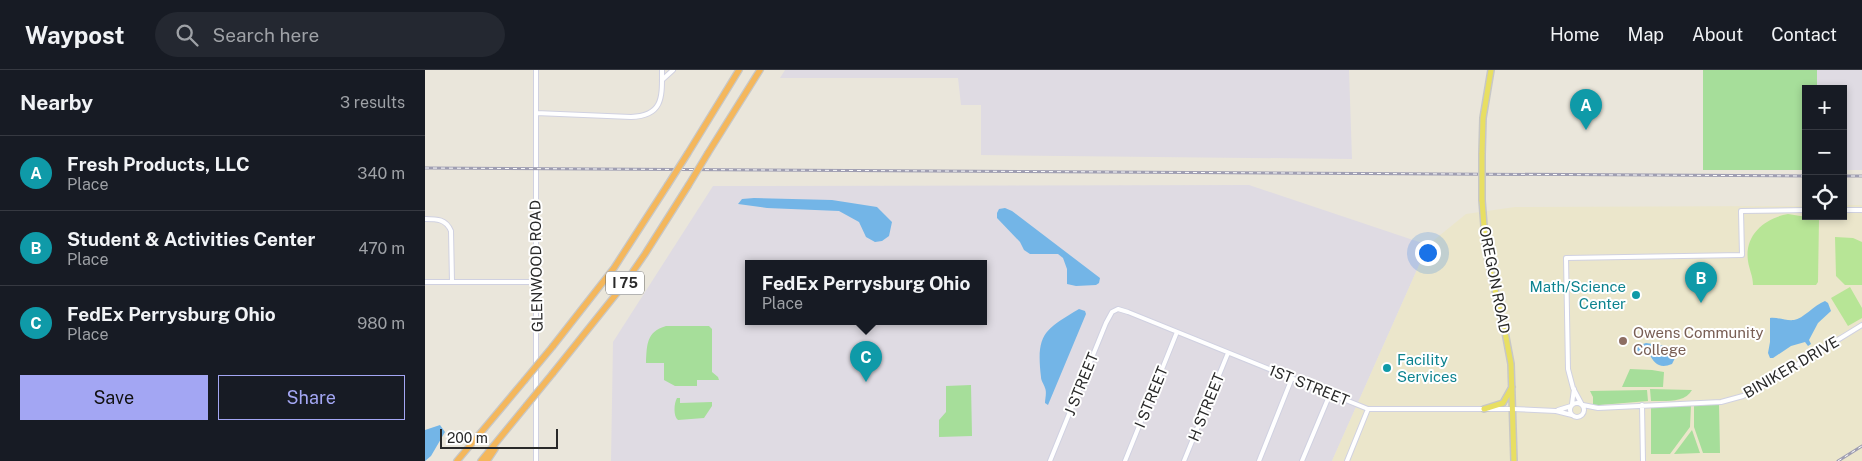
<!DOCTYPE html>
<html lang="en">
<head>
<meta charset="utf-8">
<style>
  body { margin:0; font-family:"Public Sans",sans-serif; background:#242831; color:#f1f3f6 }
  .controls { position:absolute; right:15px; top:15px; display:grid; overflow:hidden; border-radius:0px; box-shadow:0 2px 8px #0003 }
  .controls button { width:45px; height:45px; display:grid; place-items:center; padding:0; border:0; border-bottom:1px solid #363941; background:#171b24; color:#f1f3f6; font:25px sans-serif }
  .scale { position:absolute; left:15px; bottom:12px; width:118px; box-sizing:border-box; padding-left:5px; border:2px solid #292929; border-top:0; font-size:14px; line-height:18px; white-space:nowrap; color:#292929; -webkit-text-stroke:4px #fff; paint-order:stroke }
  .you { position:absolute; left:1002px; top:182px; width:18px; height:18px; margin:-12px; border:4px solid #fff; border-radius:50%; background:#1a73e8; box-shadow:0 0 0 8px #1a73e833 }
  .badge { display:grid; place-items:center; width:32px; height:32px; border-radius:50%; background:#a3a6f3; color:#fff; font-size:16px; font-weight:700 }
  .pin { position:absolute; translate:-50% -41px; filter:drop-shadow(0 1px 2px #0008) }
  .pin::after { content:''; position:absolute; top:26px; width:18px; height:15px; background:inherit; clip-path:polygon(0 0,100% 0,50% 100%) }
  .popup { position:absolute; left:320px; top:190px; width:242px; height:65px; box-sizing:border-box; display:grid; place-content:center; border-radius:0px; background:#171b24; filter:drop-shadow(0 1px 4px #0005); font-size:16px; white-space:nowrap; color:#9ea1a6 }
  .popup b { font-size:19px; color:#f1f3f6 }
  .popup::after { content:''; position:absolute; left:50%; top:100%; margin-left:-10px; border:10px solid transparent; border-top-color:#171b24 }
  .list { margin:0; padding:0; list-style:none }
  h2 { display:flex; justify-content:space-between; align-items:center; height:65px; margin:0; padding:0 20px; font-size:21px }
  h2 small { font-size:16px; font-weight:400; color:#9ea1a6 }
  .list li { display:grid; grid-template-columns:32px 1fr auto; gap:15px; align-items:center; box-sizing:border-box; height:75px; padding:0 20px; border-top:1px solid #363941 }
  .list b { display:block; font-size:19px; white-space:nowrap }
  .list p { margin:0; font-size:16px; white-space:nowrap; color:#9ea1a6 }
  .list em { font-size:16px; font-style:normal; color:#9ea1a6 }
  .actions { display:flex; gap:10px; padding:15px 20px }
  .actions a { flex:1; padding:11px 0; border:1px solid #a3a6f3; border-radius:0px; text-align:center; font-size:18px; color:#a3a6f3 }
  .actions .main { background:#a3a6f3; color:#111 }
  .icon { flex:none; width:28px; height:28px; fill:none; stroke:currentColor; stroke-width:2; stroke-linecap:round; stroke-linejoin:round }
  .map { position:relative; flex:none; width:1437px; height:391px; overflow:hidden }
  header { display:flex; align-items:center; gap:30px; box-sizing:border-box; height:70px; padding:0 25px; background:#171b24; border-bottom:1px solid #363941 }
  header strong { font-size:24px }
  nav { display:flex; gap:28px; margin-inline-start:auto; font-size:18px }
  .search { width:350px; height:45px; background:#242831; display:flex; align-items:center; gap:12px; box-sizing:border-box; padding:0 18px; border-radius:28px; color:#9ea1a6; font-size:19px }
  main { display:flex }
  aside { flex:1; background:#171b24 }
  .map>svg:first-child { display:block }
  .industrial { fill:#dfdbe3; fill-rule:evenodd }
  .education { fill:#ebe6cb }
  .green { fill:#a6de9a }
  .pitch { fill:#b7e596 }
  .water { fill:#73b5e7 }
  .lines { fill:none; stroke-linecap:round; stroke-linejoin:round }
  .minor-casing { stroke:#d0d1e1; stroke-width:6 }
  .major-casing { stroke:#c7c7c7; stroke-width:8 }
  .highway-casing { stroke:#c7c7c7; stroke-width:8 }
  .minor { stroke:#fff; stroke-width:4 }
  .major { stroke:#e8df62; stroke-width:5 }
  .highway { stroke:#f4b75c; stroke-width:5.5 }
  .rail-casing { stroke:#9f9eb2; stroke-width:3 }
  .rail { stroke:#fff; stroke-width:1; stroke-dasharray:4; stroke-linecap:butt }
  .major-bridge-casing { stroke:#c7c7c7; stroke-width:8; stroke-linecap:butt }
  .highway-bridge-casing { stroke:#c7c7c7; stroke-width:8; stroke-linecap:butt }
  .major-bridge { stroke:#e8df62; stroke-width:5 }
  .highway-bridge { stroke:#f4b75c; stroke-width:5.5 }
  .culture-dot { fill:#0f9aa8; stroke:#fff; stroke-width:2 }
  .education-dot { fill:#8d6e63; stroke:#fff; stroke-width:2 }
  .labels { text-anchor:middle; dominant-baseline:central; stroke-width:4; stroke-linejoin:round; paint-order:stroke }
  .shield { fill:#fff; stroke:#696969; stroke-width:1 }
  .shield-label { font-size:14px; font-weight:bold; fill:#292929 }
  .street-label { font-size:15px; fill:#292929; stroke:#fff }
  .culture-label { font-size:15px; fill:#0d838f; stroke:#fff; text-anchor:end }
  .education-label { font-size:15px; fill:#785e54; stroke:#fff; text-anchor:start }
</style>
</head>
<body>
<header>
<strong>Waypost</strong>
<div class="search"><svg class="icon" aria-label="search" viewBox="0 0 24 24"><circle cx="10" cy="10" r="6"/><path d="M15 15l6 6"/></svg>Search here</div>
<nav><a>Home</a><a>Map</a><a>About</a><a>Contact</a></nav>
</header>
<main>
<aside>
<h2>Nearby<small>3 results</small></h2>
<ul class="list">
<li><span class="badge" style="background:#0f9aa8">A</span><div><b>Fresh Products, LLC</b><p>Place</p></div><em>340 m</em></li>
<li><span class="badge" style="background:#0f9aa8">B</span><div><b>Student &amp; Activities Center</b><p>Place</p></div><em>470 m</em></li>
<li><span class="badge" style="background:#0f9aa8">C</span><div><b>FedEx Perrysburg Ohio</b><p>Place</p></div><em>980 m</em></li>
</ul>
<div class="actions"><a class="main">Save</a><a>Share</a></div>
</aside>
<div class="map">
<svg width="1437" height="391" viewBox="0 0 1437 391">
  <rect width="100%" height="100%" fill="#eae6db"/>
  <path class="industrial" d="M 360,0 L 924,0 L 927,89 L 556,85 L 556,35 L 536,35 L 533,8 L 355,8 Z
    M 1392,0 L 1437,0 L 1437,100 L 1418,100 L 1418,19 L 1392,19 Z
    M 824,115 L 1003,175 L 907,391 L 186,391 L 188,272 L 288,116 ZM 324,193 L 558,193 L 558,251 L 324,251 Z"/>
  <path class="education" d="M 1418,135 L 1437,135 L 1437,391 L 907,391 L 1003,175 L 1041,144 L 1090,137 L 1381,136 L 1381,146 L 1418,146 Z"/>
  <path class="green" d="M 1278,0 L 1392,0 L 1392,19 L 1381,19 L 1381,100 L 1278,100 Z
    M 241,256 L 284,256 L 287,259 L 287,302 L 293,307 L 294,310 L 272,310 L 272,316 L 250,316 L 239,310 L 239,293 L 221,293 C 222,275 221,262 241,256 Z
    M 1205,299 L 1227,300 L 1239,302 L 1238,317 L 1197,317 Z
    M 546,315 L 547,366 L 514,367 L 514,350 L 521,342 L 521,316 Z
    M 1225,319 L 1267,320 C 1260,333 1240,331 1226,331 Z
    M 1222,320 L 1223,331 L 1175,335 L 1168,335 L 1168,327 L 1165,321 Z
    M 252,328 L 255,328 L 255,333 L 287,332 L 287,336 L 279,348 L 253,350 C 248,346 249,333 252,328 Z
    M 1294,334 L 1295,383 L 1278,383 L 1269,357 L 1269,336 Z
    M 1266,335 L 1265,357 L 1245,384 L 1226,384 L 1226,336 Z
    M 1267,360 L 1275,383 L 1249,384 Z"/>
  <path class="pitch" d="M 1363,144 L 1394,149 L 1393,212 L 1391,215 L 1328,215 C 1328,206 1324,199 1323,191 C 1319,165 1340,148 1363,144 Z
    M 1410,167 L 1428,168 L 1437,172 L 1437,215 L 1420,215 L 1411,206 Z
    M 1425,217 L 1437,238 L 1437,248 L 1423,256 L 1406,228 Z"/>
  <path class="water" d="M 329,128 L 407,130 L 452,137 L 467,152 L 464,166 L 457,171 L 450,172 L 441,167 L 434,152 L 414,141 L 342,138 L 313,134 L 317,129 Z
    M 580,138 L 587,141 L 675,208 L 674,213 L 671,215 L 651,216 L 642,214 L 642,199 L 638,188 L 633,184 L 605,184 L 599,180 L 595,172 L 572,148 L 572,143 L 574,139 Z
    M 1400,231 L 1403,233 L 1406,241 L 1393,253 L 1384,270 L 1386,274 L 1383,276 L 1380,272 L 1366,276 L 1348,288 L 1345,288 L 1343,283 L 1345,272 L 1345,248 C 1353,247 1361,251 1369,250 C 1378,249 1389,235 1400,231 Z
    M 654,239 L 660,241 L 661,244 L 623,335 L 620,333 C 620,329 622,322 620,318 C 619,314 616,311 616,307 C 611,264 619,260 654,239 Z
    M 1221,273 L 1241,276 L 1247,278 L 1250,288 L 1247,294 C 1235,299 1229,294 1224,283 L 1211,281 L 1212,276 Z
    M 15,355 L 20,362 L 6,386 L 0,391 L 0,360 Z"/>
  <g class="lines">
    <g class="minor-casing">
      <path id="minor" d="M 111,0 L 111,391
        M 237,10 L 248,0
        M 111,43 L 206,47 C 239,46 237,26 237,0
        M 1418,140 L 1437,140
        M 0,149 C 12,149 21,149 26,161 L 27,212
        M 0,212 L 112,212
        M1145 340a7 7 0 1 1 14 0a7 7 0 1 1-14 0Z
        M 1156,333 L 1148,318 L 1143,299 L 1141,188 L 1317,185 L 1316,141 L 1381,140
        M 1147,334 L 1149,319
        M 1158,335 L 1173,338 L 1296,332 L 1318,326 L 1333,319 L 1437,255
        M 1217,335 L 1218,391
        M 1133,340 L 1146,336
        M 625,391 L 681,253 L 687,242 L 693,239 L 703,242 L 943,339 L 1088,339 L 1131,341 L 1147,345
        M 700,391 L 752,262
        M 759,391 L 803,283
        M 834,391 L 867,308
        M 877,391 L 905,324
        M 922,391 L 943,339"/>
    </g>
    <g class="major-casing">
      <path id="major" d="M 1057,84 L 1058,48 L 1066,0
        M 1057,130 L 1061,182 L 1080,262 L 1086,294 L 1089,391
        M 1059,339 L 1078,333 L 1087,317"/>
    </g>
    <g class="highway-casing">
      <path id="highway" d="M 263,83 L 314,0
        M 283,83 L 335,0
        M 128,276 L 189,198 L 242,116
        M 128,303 L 200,213 L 220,184 L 263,116
        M 32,391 L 99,311
        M 56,391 L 101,336
        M 62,391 L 70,379"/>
    </g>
    <use href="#minor" class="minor"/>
    <use href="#major" class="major"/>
    <use href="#highway" class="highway"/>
    <g class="rail-casing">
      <path id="rail" d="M 0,98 L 1381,106
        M 1418,106 L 1437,106
        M 1413,391 L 1437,376"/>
    </g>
    <use href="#rail" class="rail"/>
    <g class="major-bridge-casing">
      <path id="major-bridge" d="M 1057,84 L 1057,130"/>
    </g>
    <g class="highway-bridge-casing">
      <path id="highway-bridge" d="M 242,116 L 263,83
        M 263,116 L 283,83
        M 99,311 L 128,276
        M 101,336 L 128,303"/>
    </g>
    <use href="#major-bridge" class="major-bridge"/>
    <use href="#highway-bridge" class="highway-bridge"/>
  </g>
  <g class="culture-dot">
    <circle cx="1211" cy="225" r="5"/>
    <circle cx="962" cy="298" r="5"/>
  </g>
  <circle class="education-dot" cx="1198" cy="271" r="5"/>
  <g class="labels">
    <rect class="shield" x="181" y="201.5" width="38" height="23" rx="4"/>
    <g class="shield-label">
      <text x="200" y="213">I 75</text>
    </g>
    <g class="street-label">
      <text transform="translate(111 196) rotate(-91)">GLENWOOD ROAD</text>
      <text transform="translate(1070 210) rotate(79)">OREGON ROAD</text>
      <text transform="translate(1366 297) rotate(-30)">BINIKER DRIVE</text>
      <text transform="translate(656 314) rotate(-68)">J STREET</text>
      <text transform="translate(884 315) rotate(22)">1ST STREET</text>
      <text transform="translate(726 327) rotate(-68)">I STREET</text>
      <text transform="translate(781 337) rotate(-68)">H STREET</text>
    </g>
    <g class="culture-label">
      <text x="1201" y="216">Math/Science<tspan x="1201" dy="17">Center</tspan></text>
      <text x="972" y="289" text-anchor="start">Facility<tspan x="972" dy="17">Services</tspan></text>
    </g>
    <g class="education-label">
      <text x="1208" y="262">Owens Community<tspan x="1208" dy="17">College</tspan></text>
    </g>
  </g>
</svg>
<div class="controls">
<button>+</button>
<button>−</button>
<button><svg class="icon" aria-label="locate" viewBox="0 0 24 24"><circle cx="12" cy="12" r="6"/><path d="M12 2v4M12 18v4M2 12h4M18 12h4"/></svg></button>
</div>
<div class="scale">200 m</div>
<div class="you"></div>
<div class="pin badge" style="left:1161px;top:60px;background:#0f9aa8">A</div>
<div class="pin badge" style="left:1276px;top:233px;background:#0f9aa8">B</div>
<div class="pin badge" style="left:441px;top:312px;background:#0f9aa8">C</div>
<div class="popup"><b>FedEx Perrysburg Ohio</b>Place</div>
</div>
</main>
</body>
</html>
